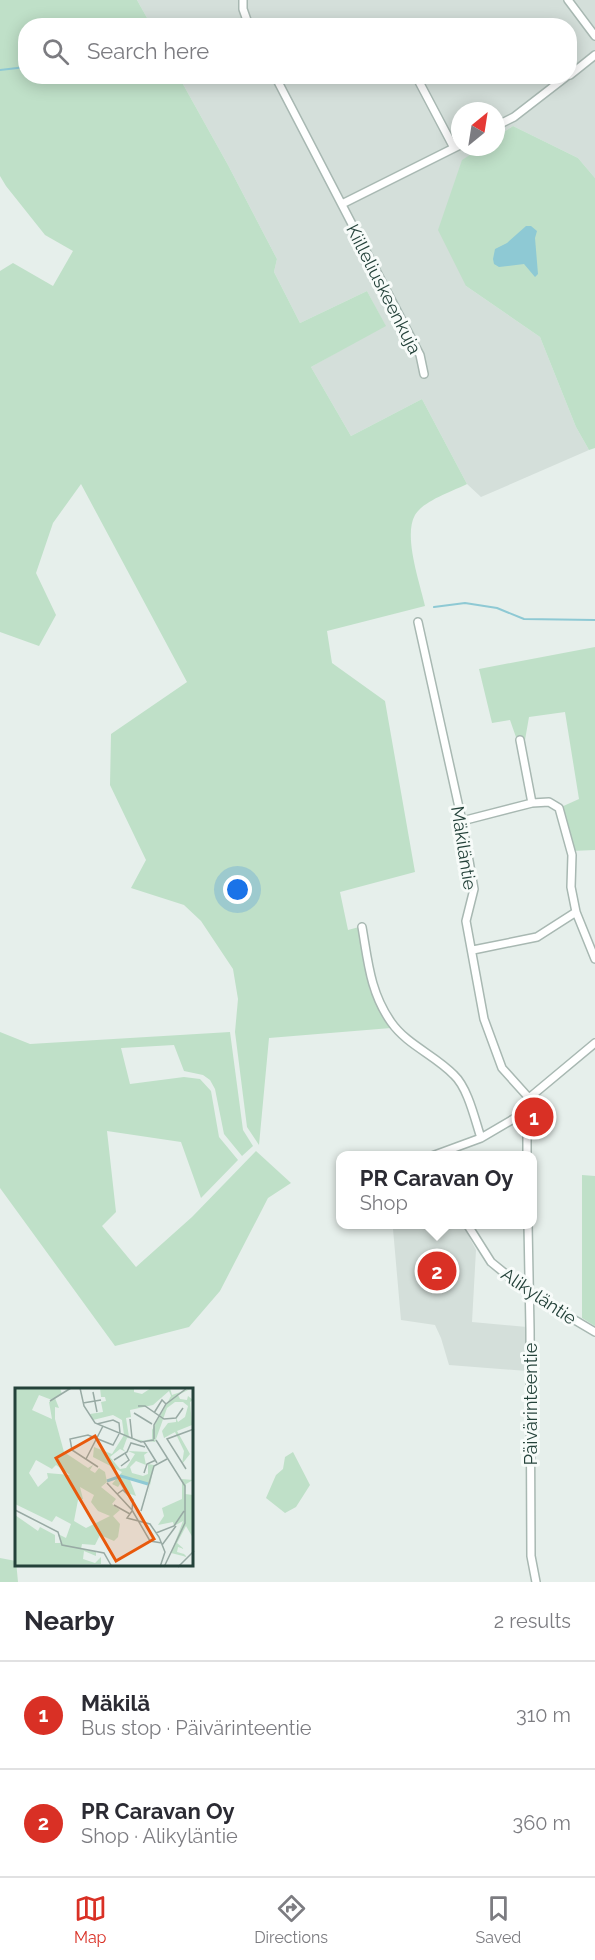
<!DOCTYPE html>
<html lang="en">
<head>
<meta charset="utf-8">
<style>
  body { margin:0; font-family:Raleway,sans-serif; background:#f7f7f7; color:#2b2b33 }
  .compass { position:absolute; left:451px; top:102px; width:54px; height:54px; border-radius:50%; background:#fff; box-shadow:0 3px 15px #0003; rotate:30deg }
  .you { position:absolute; left:238px; top:890px; width:21px; height:21px; margin:-15px; border:4px solid #fff; border-radius:50%; background:#1a73e8; box-shadow:0 0 0 9px #1a73e833 }
  .badge { display:grid; place-items:center; width:39px; height:39px; border-radius:50%; background:#d93025; color:#fff; font-size:20px; font-weight:700 }
  .pin { position:absolute; translate:-50% -50%; border:3px solid #fff; box-shadow:0 2px 6px #0006 }
  .popup { position:absolute; left:336px; top:1151px; width:201px; height:78px; box-sizing:border-box; display:grid; place-content:center; border-radius:12px; background:#fff; filter:drop-shadow(0 2px 4px #0005); font-size:20px; white-space:nowrap; color:#7c7c81 }
  .popup b { font-size:22px; color:#2b2b33 }
  .popup::after { content:''; position:absolute; left:50%; top:100%; margin-left:-12px; border:12px solid transparent; border-top-color:#fff }
  .list { margin:0; padding:0; list-style:none }
  h2 { display:flex; justify-content:space-between; align-items:center; height:78px; margin:0; padding:0 24px; font-size:26px }
  h2 small { font-size:20px; font-weight:400; color:#7c7c81 }
  .list li { display:grid; grid-template-columns:39px 1fr auto; gap:18px; align-items:center; box-sizing:border-box; height:108px; padding:0 24px; border-top:2px solid #e1e1e2 }
  .list b { display:block; font-size:22px; white-space:nowrap }
  .list p { margin:0; font-size:20px; white-space:nowrap; color:#7c7c81 }
  .list em { font-size:20px; font-style:normal; color:#7c7c81 }
  .icon { flex:none; width:33px; height:33px; fill:none; stroke:currentColor; stroke-width:2; stroke-linecap:round; stroke-linejoin:round }
  .map { position:relative; flex:none; width:595px; height:1582px; overflow:hidden }
  .search { position:absolute; background:#fff; box-shadow:0 3px 15px #0003; left:18px; right:18px; top:18px; height:66px; display:flex; align-items:center; gap:15px; box-sizing:border-box; padding:0 21px; border-radius:24px; color:#7c7c81; font-size:22px }
  .sheet { height:294px; background:#fff }
  nav { display:flex; justify-content:space-around; align-items:center; box-sizing:border-box; height:84px; border-top:2px solid #e1e1e2; background:#fff; font-size:16px; color:#7c7c81 }
  nav a { display:grid; justify-items:center; gap:3px }
  nav .on { color:#d93025 }
  .map>svg:first-child { display:block }
  .built { fill:#d4dfda }
  .green { fill:#bfe0c8 }
  .water { fill:#8ec9d4 }
  .lines { fill:none; stroke-linecap:round; stroke-linejoin:round }
  .stream { stroke:#8ec9d4; stroke-width:2 }
  .minor-casing { stroke:#a8b8b2; stroke-width:10 }
  .minor { stroke:#fff; stroke-width:7 }
  .labels { text-anchor:middle; dominant-baseline:central; stroke-width:6; stroke-linejoin:round; paint-order:stroke }
  .street-label { font-size:18px; fill:#24423a; stroke:#f7fbf9 }
  .inset-river { fill:none; stroke:#8ec9d4; stroke-width:3 }
  .inset-road { fill:none; stroke:#98aaa4; stroke-width:1.5 }
  .view { fill:#e8590c; fill-opacity:0.15; stroke:#e8590c; stroke-width:3 }
  .inset-edge { fill:none; stroke:#24423a; stroke-width:3 }
</style>
</head>
<body>
<div class="map">
<svg width="595" height="1582" viewBox="0 0 595 1582">
  <rect width="100%" height="100%" fill="#e6efeb"/>
  <path class="built" d="M 137,0 L 595,0 L 595,178 L 578,158 L 513,126 L 496,137 L 496,111 L 460,111 L 460,147 L 482,147 L 462,161 L 466,286 L 540,337 L 576,427 L 589,450 L 481,497 L 467,484 L 422,399 L 351,436 L 311,367 L 385,325 L 367,291 L 300,323 L 274,272 L 277,259 L 228,165 L 179,77 L 570,76 L 570,26 L 151,25 Z
    M 422,1224 L 463,1225 L 476,1250 L 472,1322 L 527,1327 L 527,1371 L 449,1365 L 441,1338 L 435,1325 L 401,1320 L 393,1229 Z"/>
  <path class="green" d="M 0,0 L 137,0 L 151,25 L 26,26 L 26,76 L 179,77 L 228,165 L 277,259 L 274,272 L 300,323 L 367,291 L 386,326 L 311,367 L 351,436 L 422,399 L 467,484 C 453,491 423,501 415,515 C 403,536 420,583 425,606 L 327,631 L 332,663 L 385,701 L 415,872 L 340,892 L 348,930 L 359,927 L 370,991 L 391,1028 L 269,1038 L 259,1145 L 247,1127 L 235,1032 L 238,999 L 233,969 L 201,921 L 184,905 L 131,888 L 146,860 L 110,785 L 111,734 L 187,682 L 81,484 L 53,523 L 36,573 L 56,615 L 39,646 L 0,632 L 0,271 L 13,263 L 53,286 L 73,251 L 45,235 L 6,186 L 0,176 Z
    M 513,126 L 578,158 L 595,178 L 595,448 L 589,450 L 576,427 L 540,337 L 466,286 L 438,230 L 462,160 L 482,147 L 496,147 L 496,137 Z
    M 595,647 L 595,850 L 571,851 L 559,808 L 579,799 L 565,712 L 529,717 L 525,740 L 517,740 L 510,720 L 492,723 L 479,669 Z
    M 0,1032 L 30,1044 L 230,1032 L 243,1130 L 253,1146 L 242,1156 L 224,1134 L 215,1089 L 210,1080 L 203,1075 L 184,1071 L 174,1045 L 121,1048 L 130,1084 L 184,1077 L 200,1079 L 211,1091 L 219,1137 L 238,1160 L 201,1198 L 181,1142 L 107,1131 L 116,1212 L 102,1226 L 136,1267 L 192,1217 L 256,1151 L 291,1183 L 268,1198 L 220,1291 L 189,1327 L 115,1346 L 0,1188 Z
    M 582,1175 L 595,1176 L 595,1326 L 582,1318 Z
    M 293,1452 L 310,1485 L 296,1507 L 285,1513 L 266,1498 L 276,1475 L 283,1469 L 285,1457 Z
    M 0,1558 L 16,1561 L 18,1582 L 0,1582 Z"/>
  <path class="water" d="M 526,226 L 531,226 L 537,231 L 535,238 L 538,274 L 535,277 L 524,264 L 499,267 L 494,264 L 493,259 L 495,249 L 507,243 Z"/>
  <g class="lines">
    <path class="stream" d="M 0,70 L 26,67
      M 434,607 L 465,603 L 497,608 L 524,619 L 595,620"/>
    <g class="minor-casing">
      <path id="minor" d="M 243,0 L 243,9 L 249,26
        M 568,0 L 595,36
        M 570,75 L 595,55
        M 275,76 L 420,355 L 424,374
        M 416,76 L 454,148
        M 496,126 L 514,117 L 567,76
        M 342,204 L 460,145
        M 418,622 L 462,821 L 474,889 L 466,921 L 484,1019 L 502,1068 L 529,1098
        M 520,740 L 532,803
        M 462,821 L 532,803 L 549,802 L 559,808 L 572,855 L 571,887 L 576,912 L 595,959
        M 362,927 C 368,961 370,992 391,1022 C 407,1045 435,1055 454,1075 C 468,1088 475,1120 481,1138
        M 473,950 L 537,937 L 576,912
        M 529,1098 L 595,1043
        M 432,1156 L 481,1138 L 527,1111
        M 527,1156 L 527,1111 L 529,1098
        M 467,1224 L 491,1262 L 529,1293 L 595,1332
        M 528,1224 L 530,1329 L 531,1556 L 536,1582"/>
    </g>
    <use href="#minor" class="minor"/>
  </g>
  <g class="labels">
    <g class="street-label">
      <text transform="translate(384 289) rotate(63)">Kiilleliuskeenkuja</text>
      <text transform="translate(464 848) rotate(81)">Mäkiläntie</text>
      <text transform="translate(539 1296) rotate(34)">Alikyläntie</text>
      <text transform="translate(530 1404) rotate(-90)">Päivärinteentie</text>
    </g>
  </g>
  <g transform="translate(15 1388)">
    <rect width="178" height="178" fill="#e6efeb"/>
    <path d="M 0,0 L 45,0 L 47,6 L 40,10 L 44,20 L 40,19 L 40,31 L 49,64 L 73,80 L 78,77 L 75,82 L 80,85 L 84,80 L 90,84 L 92,94 L 86,99 L 101,111 L 97,116 L 105,122 L 98,128 L 105,136 L 103,149 L 99,153 L 85,147 L 80,157 L 67,156 L 66,161 L 81,164 L 81,168 L 69,163 L 68,171 L 80,175 L 86,169 L 86,176 L 0,178 L 0,127 L 23,143 L 25,139 L 40,147 L 40,155 L 46,155 L 43,146 L 51,150 L 56,136 L 41,128 L 37,134 L 0,116 ZM 24,7 L 37,12 L 34,14 L 37,31 L 17,22 ZM 21,72 L 37,81 L 41,77 L 55,87 L 32,85 L 33,90 L 23,99 L 14,85 ZM 65,99 L 79,107 L 76,114 L 83,123 L 95,128 L 71,140 L 59,133 L 63,112 L 68,111 ZM 85,0 L 119,0 L 119,4 L 127,6 L 136,0 L 155,0 L 157,7 L 177,0 L 163,7 L 165,11 L 172,12 L 173,8 L 178,12 L 175,14 L 177,37 L 162,43 L 175,66 L 167,76 L 169,63 L 160,44 L 149,50 L 147,43 L 153,35 L 161,34 L 161,30 L 163,34 L 170,29 L 173,18 L 168,14 L 160,14 L 152,20 L 140,54 L 112,50 L 108,61 L 111,64 L 105,61 L 95,69 L 105,81 L 111,80 L 120,66 L 113,63 L 133,64 L 129,67 L 131,77 L 121,73 L 115,79 L 117,85 L 128,88 L 133,86 L 133,76 L 139,77 L 132,113 L 135,96 L 115,92 L 121,108 L 110,104 L 105,96 L 103,99 L 97,96 L 107,84 L 78,69 L 79,59 L 97,66 L 109,47 L 107,32 L 98,27 L 78,32 L 75,26 L 88,24 L 86,14 L 91,13 L 90,9 L 86,9 ZM 154,3 L 156,8 L 137,42 L 137,51 L 126,53 L 114,49 L 111,30 L 116,29 L 115,22 L 138,17 ZM 167,91 L 178,92 L 171,96 L 170,106 L 178,107 L 178,150 L 171,138 L 162,155 L 169,161 L 163,159 L 162,164 L 169,166 L 172,169 L 156,165 L 168,133 L 159,138 L 158,134 L 143,137 L 149,128 L 147,120 L 167,111 Z" fill="#bfe0c8" fill-rule="evenodd"/>
    <path class="inset-river" d="M 92,93 L 106,88 L 133,96"/>
    <path class="inset-road" d="M 65,0 L 69,18 L 80,35 L 126,54 L 139,52M 78,4 L 82,24M 35,13 L 56,0M 68,15 L 86,12M 123,18 L 130,18 L 149,31 L 161,30 L 168,20M 119,25 L 137,36M 139,25 L 147,12 L 151,16M 115,31 L 117,50M 82,36 L 98,32 L 104,35 L 105,45M 139,51 L 139,37 L 151,16 L 172,0M 141,52 L 170,98 L 170,135 L 149,179M 129,54 L 142,75M 71,71 L 88,38M 99,72 L 112,64 L 116,55 L 130,59M 106,78 L 114,72 L 110,65M 83,79 L 57,62 L 55,51 L 73,47 L 98,57 L 104,46M 171,81 L 152,51 L 179,41M 129,85 L 132,76 L 141,72M 92,95 L 117,122 L 135,153 L 147,155M 102,106 L 108,102 L 118,112 L 117,122M 99,117 L 115,126M 0,122 L 43,144 L 47,157 L 89,165 L 97,179M 117,123 L 112,130 L 135,136 L 144,149 L 150,164 L 145,179M 126,123 L 139,78 L 152,71M 141,145 L 159,138 L 169,123M 147,157 L 161,138M 163,179 L 179,163"/>
    <path class="view" d="M 80,48 L 139,151 L 101,173 L 41,70 Z"/>
    <rect width="178" height="178" class="inset-edge"/>
  </g>
</svg>
<svg class="compass" viewBox="-18 -18 36 36"><path d="M0-13l5 13h-10z" fill="#e53935"/><path d="M0 13l5-13h-10z" fill="#7c7c81"/></svg>
<div class="you"></div>
<div class="pin badge" style="left:534px;top:1117px">1</div>
<div class="pin badge" style="left:437px;top:1271px">2</div>
<div class="popup"><b>PR Caravan Oy</b>Shop</div>
<div class="search"><svg class="icon" aria-label="search" viewBox="0 0 24 24"><circle cx="10" cy="10" r="6"/><path d="M15 15l6 6"/></svg>Search here</div>
</div>
<section class="sheet">
<h2>Nearby<small>2 results</small></h2>
<ul class="list">
<li><span class="badge">1</span><div><b>Mäkilä</b><p>Bus stop · Päivärinteentie</p></div><em>310 m</em></li>
<li><span class="badge">2</span><div><b>PR Caravan Oy</b><p>Shop · Alikyläntie</p></div><em>360 m</em></li>
</ul>
</section>
<nav>
<a class="on"><svg class="icon" aria-label="map" viewBox="0 0 24 24"><path d="M3 6l6-2 6 2 6-2v14l-6 2-6-2-6 2zM9 4v14M15 6v14"/></svg>Map</a>
<a><svg class="icon" aria-label="directions" viewBox="0 0 24 24"><path d="M12 3l9 9-9 9-9-9zM9 14v-3h6M13 9l2 2-2 2"/></svg>Directions</a>
<a><svg class="icon" aria-label="saved" viewBox="0 0 24 24"><path d="M7 4h10v16l-5-4-5 4z"/></svg>Saved</a>
</nav>
</body>
</html>
